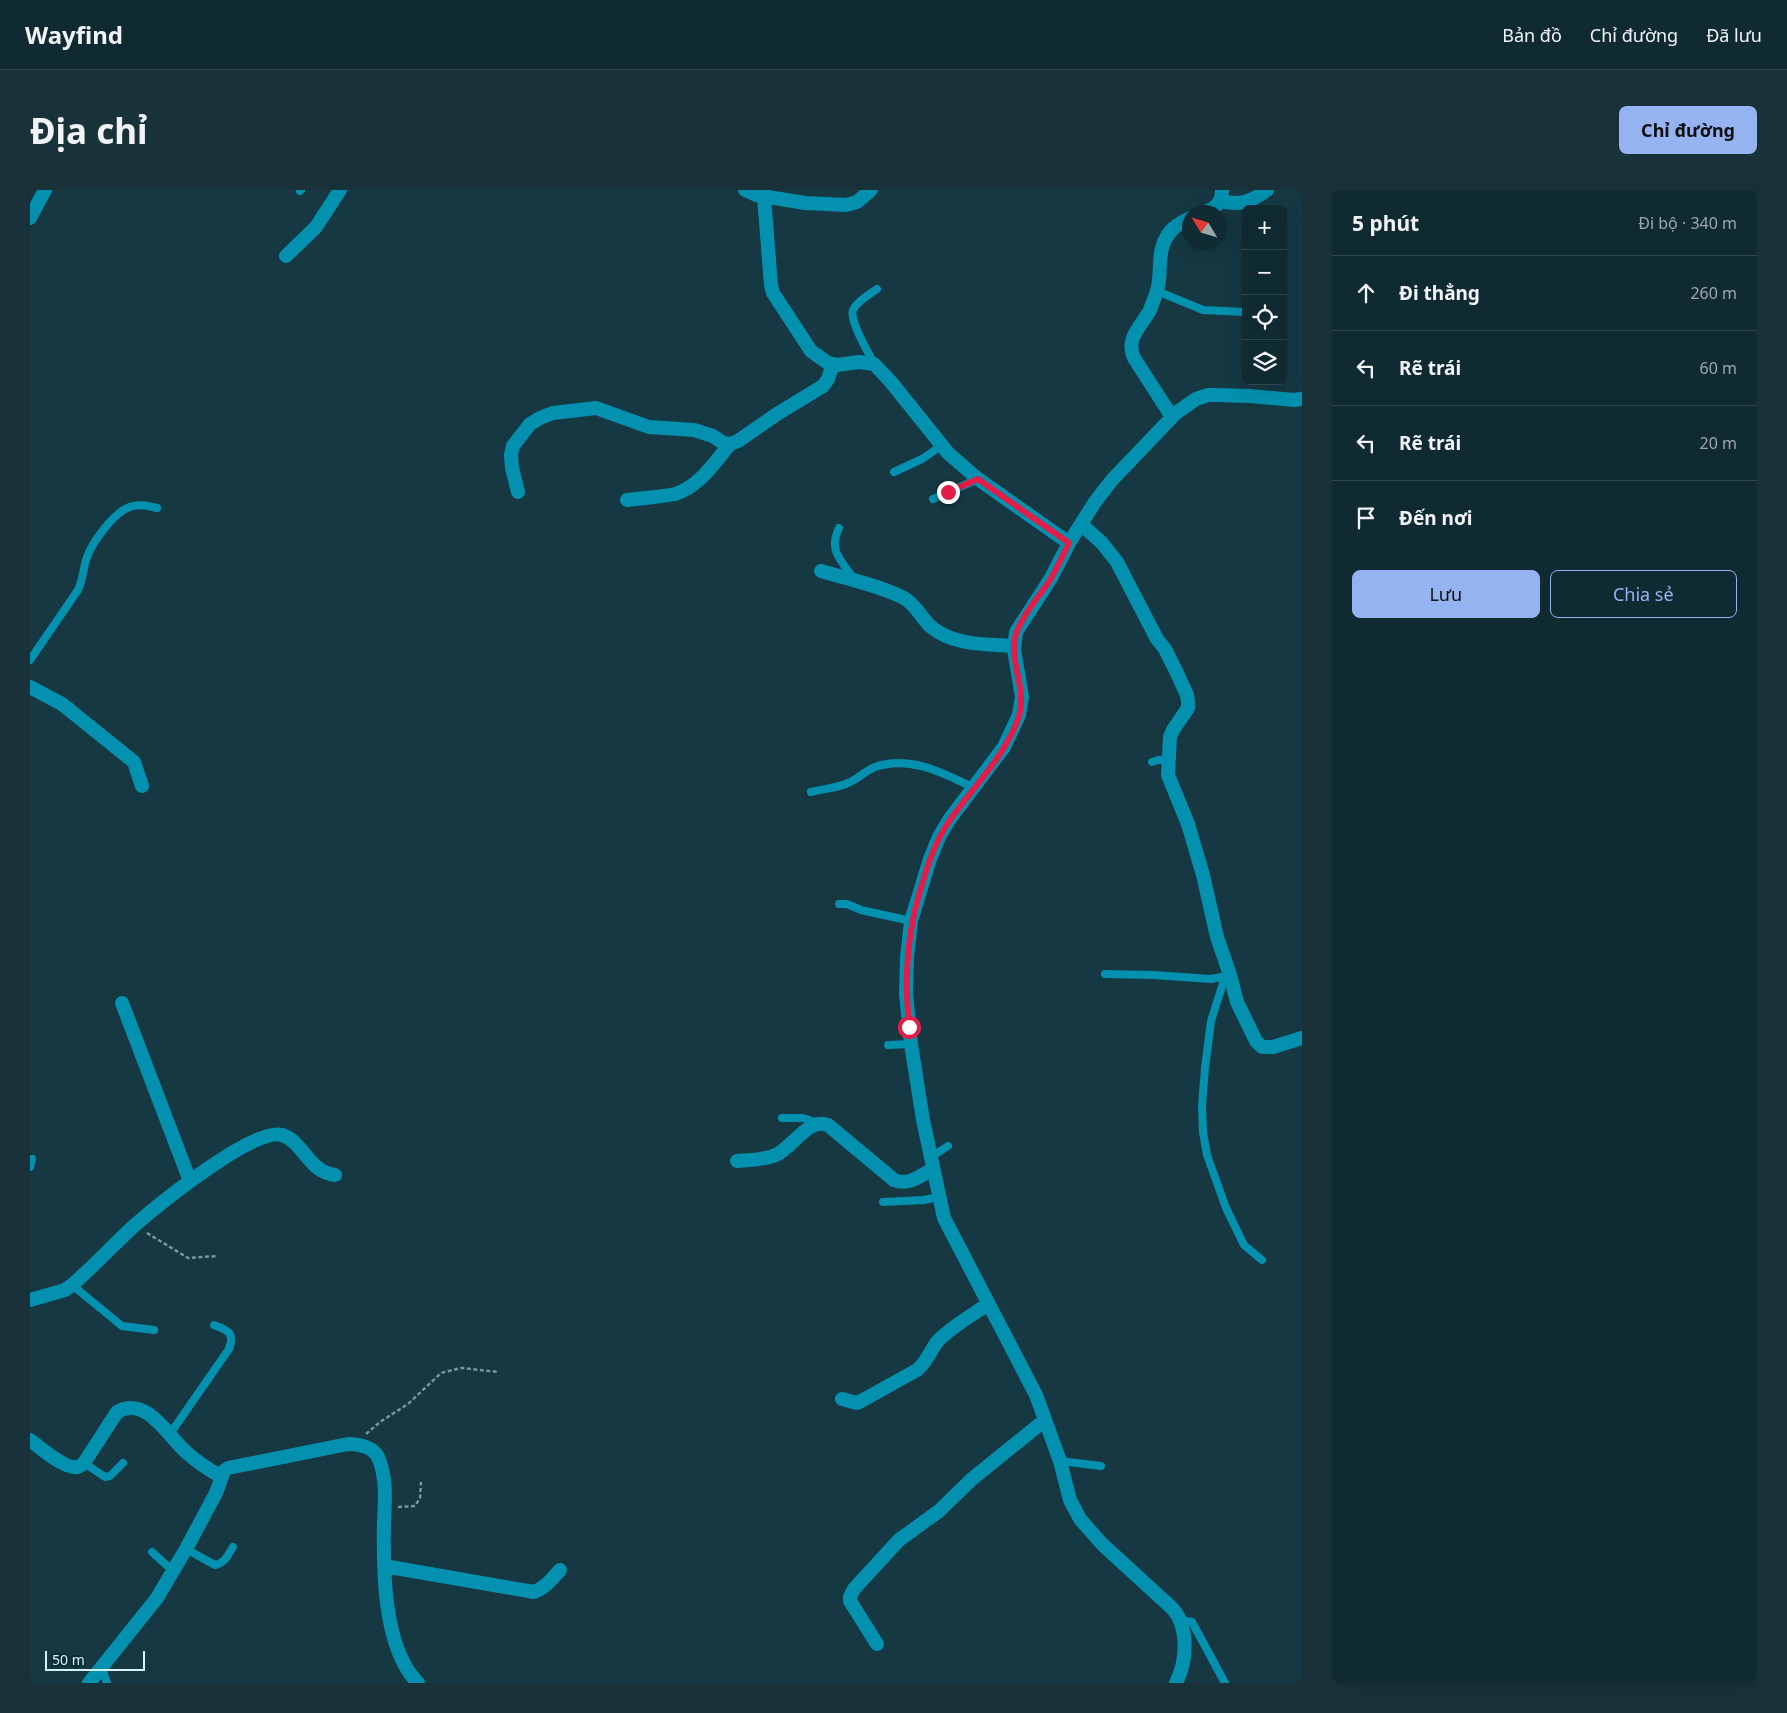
<!DOCTYPE html>
<html lang="vi">
<head>
<meta charset="utf-8">
<style>
  body { margin:0; font-family:"Noto Sans",sans-serif; background:#19323a; color:#f1f3f6 }
  .controls { position:absolute; right:15px; top:15px; display:grid; overflow:hidden; border-radius:8px; box-shadow:0 5px 20px #0002 }
  .controls button { width:45px; height:45px; display:grid; place-items:center; padding:0; border:0; border-bottom:1px solid #30464d; background:#102a32; color:#f1f3f6; font:25px sans-serif }
  .compass { position:absolute; left:1152px; top:15px; width:45px; height:45px; border-radius:50%; background:#102a32; box-shadow:0 5px 20px #0002; rotate:308deg }
  .scale { position:absolute; left:15px; bottom:12px; width:100px; box-sizing:border-box; padding-left:5px; border:2px solid #d6f3fd; border-top:0; font-size:14px; line-height:18px; white-space:nowrap; color:#d6f3fd; -webkit-text-stroke:4px #092e38; paint-order:stroke }
  .stop { position:absolute; width:15px; height:15px; margin:-11px; border:4px solid #e11d48; border-radius:50%; background:#fff }
  .stop.end { background:#e11d48; border-color:#fff; box-shadow:0 1px 5px #0008 }
  .list { margin:0; padding:0; list-style:none }
  h2 { display:flex; justify-content:space-between; align-items:center; height:65px; margin:0; padding:0 20px; font-size:21px }
  h2 small { font-size:16px; font-weight:400; color:#9ca7ac }
  .list li { display:grid; grid-template-columns:32px 1fr auto; gap:15px; align-items:center; box-sizing:border-box; height:75px; padding:0 20px; border-top:1px solid #30464d }
  .list b { display:block; font-size:19px; white-space:nowrap }
  .list em { font-size:16px; font-style:normal; color:#9ca7ac }
  .actions { display:flex; gap:10px; padding:15px 20px }
  .actions a { flex:1; padding:11px 0; border:1px solid #95b2f1; border-radius:8px; text-align:center; font-size:18px; color:#95b2f1 }
  .actions .main { background:#95b2f1; color:#111 }
  .icon { flex:none; width:28px; height:28px; fill:none; stroke:currentColor; stroke-width:2; stroke-linecap:round; stroke-linejoin:round }
  .map { position:relative; flex:none; width:1272px; height:1493px; overflow:hidden; border-radius:8px }
  header { display:flex; align-items:center; gap:30px; box-sizing:border-box; height:70px; padding:0 25px; background:#102a32; border-bottom:1px solid #30464d }
  header strong { font-size:24px }
  nav { display:flex; gap:28px; margin-inline-start:auto; font-size:18px }
  .intro { display:flex; align-items:center; justify-content:space-between; box-sizing:border-box; height:120px; padding:0 30px }
  h1 { margin:0; font-size:35px }
  .button { padding:12px 22px; border-radius:8px; background:#95b2f1; color:#111; font-size:18px; font-weight:700 }
  main { display:flex; gap:30px; padding:0 30px }
  aside { flex:1; background:#102a32; border-radius:8px; box-shadow:0 5px 20px #0002 }
  .map>svg:first-child { display:block }
  .lines { fill:none; stroke-linecap:round; stroke-linejoin:round }
  .path { stroke:#7696a1; stroke-width:2.5; stroke-dasharray:4 2.5; stroke-linecap:butt }
  .service { stroke:#0490af; stroke-width:8 }
  .minor { stroke:#0490af; stroke-width:14 }
  .route { stroke:#e11d48; stroke-width:6 }
</style>
</head>
<body>
<header>
<strong>Wayfind</strong>
<nav><a>Bản đồ</a><a>Chỉ đường</a><a>Đã lưu</a></nav>
</header>
<div class="intro"><h1>Địa chỉ</h1><a class="button">Chỉ đường</a></div>
<main>
<div class="map">
<svg width="1272" height="1493" viewBox="0 0 1272 1493">
  <rect width="100%" height="100%" fill="#153843"/>
  <g class="lines">
    <path class="path" d="M 117,1043 L 158,1068 L 188,1066
      M 336,1244 L 350,1232 L 378,1214 L 411,1183 L 431,1178 L 469,1182
      M 368,1317 L 385,1316 L 390,1308 L 391,1292"/>
    <path class="service" d="M 270,1 L 271,0
      M 1127,101 L 1173,120 L 1214,122
      M 844,174 C 839,163 819,131 823,120 C 827,111 840,104 847,99
      M 864,282 L 892,269 L 911,256
      M 903,309 L 948,289
      M 809,338 C 798,361 811,370 824,389
      M 0,470 L 48,400 C 53,390 53,378 57,367 C 63,351 86,319 103,316 C 111,314 119,316 127,318
      M 1122,572 L 1128,570 L 1138,570
      M 781,602 C 793,599 807,598 818,593 C 828,589 835,581 845,577 C 879,565 914,583 944,598
      M 809,714 L 817,714 L 831,720 L 881,731
      M 1075,784 L 1123,785 L 1181,789 L 1197,786
      M 1195,787 L 1181,831 L 1175,878 L 1172,916 L 1173,942 L 1177,965 L 1196,1018 L 1214,1055 L 1232,1070
      M 858,855 L 881,854
      M 752,928 L 773,928 L 788,933
      M 901,967 L 918,956
      M 0,977 L 2,969
      M 853,1012 L 894,1010 L 908,1007
      M 42,1095 L 92,1136 L 124,1140
      M 140,1244 L 199,1159 C 205,1143 198,1140 184,1135
      M 1030,1271 L 1071,1276
      M 54,1273 L 75,1287 L 80,1286 L 93,1273
      M 156,1359 L 185,1375 C 195,1373 198,1365 203,1357
      M 122,1362 L 143,1381
      M 1151,1430 L 1162,1432 L 1195,1493
      M 72,1478 L 77,1493"/>
    <path class="minor" d="M 715,0 L 726,5 L 775,13 L 816,15 L 827,12 L 841,0
      M 734,7 L 741,95 L 743,103 L 781,161 L 798,173 L 807,175 L 829,172 L 844,174 L 861,192 L 918,263 L 948,289 L 1039,353
      M 1191,11 C 1210,16 1221,12 1237,0
      M 1175,22 C 1186,18 1192,13 1192,0
      M 0,28 L 15,0
      M 256,66 L 286,37 L 310,0
      M 1142,227 L 1104,168 C 1095,148 1111,137 1120,120 C 1122,114 1125,107 1127,101 C 1132,85 1127,63 1136,48 C 1141,38 1150,33 1160,28
      M 488,302 L 482,278 L 481,265 L 483,256 L 500,234 L 510,228 L 523,223 L 566,218 L 619,237 L 664,240 L 683,246 L 693,253 L 700,254 L 708,251 L 747,224 L 793,196 L 798,189 L 803,174
      M 597,310 C 613,308 630,307 645,304 C 669,297 685,272 700,254
      M 1051,334 L 1072,353 L 1087,372 L 1127,449 L 1135,459 L 1146,481 L 1157,505 L 1158,512 L 1158,518 L 1143,540 L 1140,547 L 1138,585 L 1158,634 L 1173,685 L 1187,747 L 1200,785 L 1207,812 L 1226,851 L 1232,857 L 1243,857 L 1272,848
      M 791,381 C 818,389 848,395 874,408 C 886,415 891,427 900,436 C 923,456 956,454 984,456
      M 0,497 L 32,514 L 104,572 L 112,596
      M 92,813 L 160,991
      M 707,971 C 720,970 734,970 746,965 C 763,957 779,927 798,935 L 864,990 C 879,996 890,986 903,979
      M 0,1110 L 35,1100 L 42,1095 C 64,1076 84,1054 105,1035 C 128,1015 225,936 252,945 C 274,952 277,981 305,985
      M 812,1209 L 827,1213 L 833,1210 L 887,1180 C 897,1172 900,1161 907,1152 C 918,1139 944,1124 958,1114
      M 0,1250 C 10,1257 35,1280 48,1277 C 49,1277 53,1274 54,1273 L 87,1222 C 116,1205 138,1246 156,1262 C 167,1272 179,1280 192,1287
      M 354,1376 L 504,1402 C 515,1398 522,1389 530,1380
      M 847,1454 L 820,1411 L 820,1407 L 824,1399 L 869,1350 L 909,1321 L 942,1289 L 1015,1230
      M 59,1493 L 127,1408 L 156,1359 L 186,1303 L 194,1281 L 198,1278 L 318,1254 C 329,1254 343,1257 348,1267 C 357,1287 355,1311 354,1332 C 353,1379 353,1458 388,1493
      M 1146,1493 C 1157,1471 1159,1438 1143,1419 L 1072,1354 L 1050,1329 L 1040,1310 L 1030,1271 L 1006,1205 L 914,1028 L 893,930 L 881,854 L 876,803 L 877,768 L 881,731 L 900,669 L 909,647 L 919,630 L 974,557 L 989,525 L 992,507 L 984,459 L 986,442 L 1021,388 L 1039,353 L 1065,312 L 1082,290 L 1146,223 L 1166,209 L 1178,205 L 1186,205 L 1220,206 L 1264,210 L 1272,209"/>
  </g>
  <g class="lines">
    <path class="route" d="M 879,837 C 874,784 877,739 894,688 C 900,667 908,647 920,630 C 943,597 977,564 989,526 C 997,500 980,474 985,448 C 988,431 1010,405 1020,390 C 1027,378 1033,365 1039,353 L 948,289 L 918,302"/>
  </g>
</svg>
<div class="controls">
<button>+</button>
<button>−</button>
<button><svg class="icon" aria-label="locate" viewBox="0 0 24 24"><circle cx="12" cy="12" r="6"/><path d="M12 2v4M12 18v4M2 12h4M18 12h4"/></svg></button>
<button><svg class="icon" aria-label="layers" viewBox="0 0 24 24"><path d="M12 4l9 5-9 5-9-5zM3 14l9 5 9-5"/></svg></button>
</div>
<svg class="compass" viewBox="-18 -18 36 36"><path d="M0-13l5 13h-10z" fill="#e53935"/><path d="M0 13l5-13h-10z" fill="#9ca7ac"/></svg>
<div class="scale">50 m</div>
<div class="stop" style="left:879px;top:837px"></div>
<div class="stop end" style="left:918px;top:302px"></div>
</div>
<aside>
<h2>5 phút<small>Đi bộ · 340 m</small></h2>
<ul class="list">
<li><svg class="icon" aria-label="ahead" viewBox="0 0 24 24"><path d="M12 20V5M6 11l6-6 6 6"/></svg><div><b>Đi thẳng</b></div><em>260 m</em></li>
<li><svg class="icon" aria-label="left" viewBox="0 0 24 24"><path d="M17 20v-9H6M10 6l-5 5 5 5"/></svg><div><b>Rẽ trái</b></div><em>60 m</em></li>
<li><svg class="icon" aria-label="left" viewBox="0 0 24 24"><path d="M17 20v-9H6M10 6l-5 5 5 5"/></svg><div><b>Rẽ trái</b></div><em>20 m</em></li>
<li><svg class="icon" aria-label="arrive" viewBox="0 0 24 24"><path d="M6 21V4h12l-3 4 3 4H6"/></svg><div><b>Đến nơi</b></div></li>
</ul>
<div class="actions"><a class="main">Lưu</a><a>Chia sẻ</a></div>
</aside>
</main>
</body>
</html>
